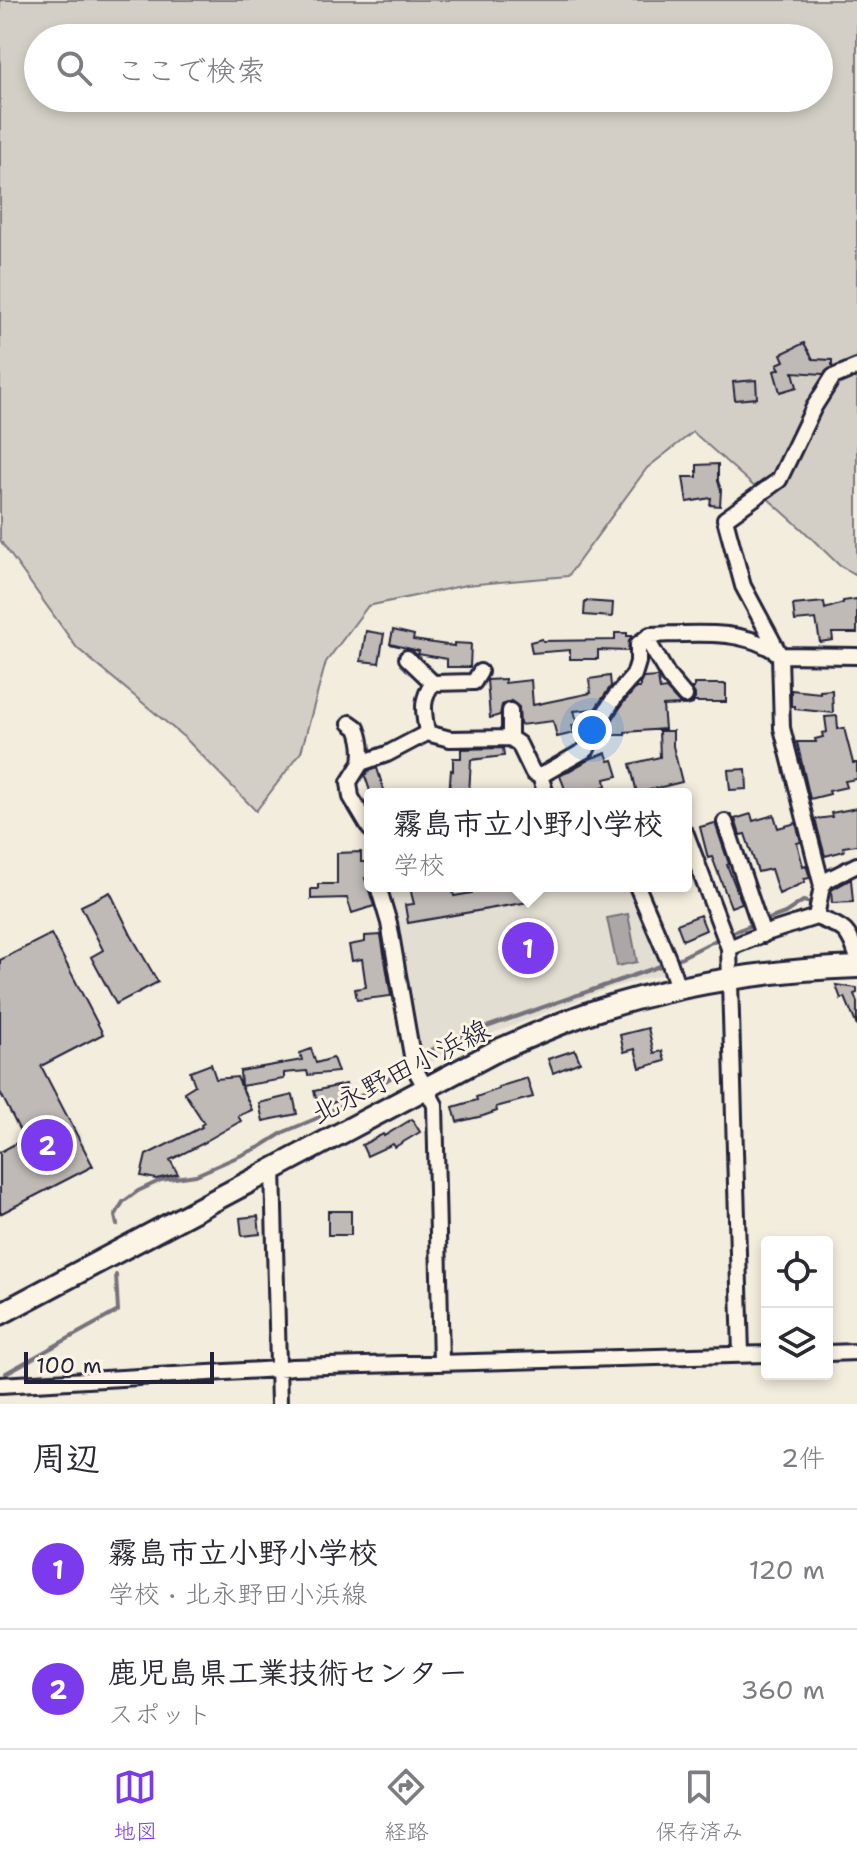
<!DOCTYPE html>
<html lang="ja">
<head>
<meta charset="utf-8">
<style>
  body { margin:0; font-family:"Shantell Sans","Klee One",sans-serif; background:#f2f2f3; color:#2b2b33 }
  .controls { position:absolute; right:24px; bottom:24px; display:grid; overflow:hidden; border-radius:8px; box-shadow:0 4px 12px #0003 }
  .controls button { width:72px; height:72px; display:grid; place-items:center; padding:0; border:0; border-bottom:2px solid #e1e1e2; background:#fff; color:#2b2b33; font:40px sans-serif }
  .scale { position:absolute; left:24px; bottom:20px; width:190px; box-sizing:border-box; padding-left:8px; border:4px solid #22223b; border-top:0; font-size:22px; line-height:28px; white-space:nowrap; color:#22223b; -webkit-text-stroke:6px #fcf5e5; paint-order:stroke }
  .you { position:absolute; left:592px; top:730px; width:28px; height:28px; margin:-20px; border:6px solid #fff; border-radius:50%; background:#1a73e8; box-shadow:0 0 0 12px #1a73e833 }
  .badge { display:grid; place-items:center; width:52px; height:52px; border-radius:50%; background:#7c3aed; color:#fff; font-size:26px; font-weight:700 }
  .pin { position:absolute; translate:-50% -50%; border:4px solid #fff; box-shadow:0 2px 8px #0006 }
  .popup { position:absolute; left:364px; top:788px; width:328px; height:104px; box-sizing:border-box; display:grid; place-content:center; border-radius:8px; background:#fff; filter:drop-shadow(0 2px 6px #0005); font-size:26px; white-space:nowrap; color:#7c7c81 }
  .popup b { font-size:30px; color:#2b2b33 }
  .popup::after { content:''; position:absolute; left:50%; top:100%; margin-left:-16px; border:16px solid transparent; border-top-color:#fff }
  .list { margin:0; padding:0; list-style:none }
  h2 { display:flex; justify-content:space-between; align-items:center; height:104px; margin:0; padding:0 32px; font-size:34px }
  h2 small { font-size:26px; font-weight:400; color:#7c7c81 }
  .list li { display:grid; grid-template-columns:52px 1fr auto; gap:24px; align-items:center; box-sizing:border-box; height:120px; padding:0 32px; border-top:2px solid #e1e1e2 }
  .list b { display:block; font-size:30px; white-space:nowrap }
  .list p { margin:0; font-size:26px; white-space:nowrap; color:#7c7c81 }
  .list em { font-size:26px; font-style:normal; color:#7c7c81 }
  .icon { flex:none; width:44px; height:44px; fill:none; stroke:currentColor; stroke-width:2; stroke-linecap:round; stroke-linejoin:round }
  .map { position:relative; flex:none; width:857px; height:1404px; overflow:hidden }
  .search { position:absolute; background:#fff; box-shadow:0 4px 12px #0003; left:24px; right:24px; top:24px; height:88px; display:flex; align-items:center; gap:20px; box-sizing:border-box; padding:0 28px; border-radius:44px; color:#7c7c81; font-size:30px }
  .sheet { height:344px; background:#fff }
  nav { display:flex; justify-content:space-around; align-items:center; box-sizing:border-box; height:112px; border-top:2px solid #e1e1e2; background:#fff; font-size:22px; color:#7c7c81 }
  nav a { display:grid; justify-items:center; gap:4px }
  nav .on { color:#7c3aed }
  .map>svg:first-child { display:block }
  .built { fill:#e3ded2 }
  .green { fill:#d4cfc6; stroke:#7b7880; stroke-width:2; fill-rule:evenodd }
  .water { fill:#aca7a6; stroke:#75727b; stroke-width:2 }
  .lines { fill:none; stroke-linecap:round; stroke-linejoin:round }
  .stream { stroke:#75727b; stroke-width:4 }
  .building { fill:#bfbab6; stroke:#22223b; stroke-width:2 }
  .minor-casing { stroke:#22223b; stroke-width:20 }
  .secondary-casing { stroke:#22223b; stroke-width:26 }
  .minor { stroke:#fcf5e5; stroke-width:14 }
  .secondary { stroke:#fcf5e5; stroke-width:20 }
  .labels { text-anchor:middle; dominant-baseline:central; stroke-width:6; stroke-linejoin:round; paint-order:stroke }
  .street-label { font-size:28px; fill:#22223b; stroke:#fcf5e5 }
</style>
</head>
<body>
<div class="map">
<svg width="857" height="1404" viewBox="0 0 857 1404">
  <rect width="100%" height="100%" fill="#f3edde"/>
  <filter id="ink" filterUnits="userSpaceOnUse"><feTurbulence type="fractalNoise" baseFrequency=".0125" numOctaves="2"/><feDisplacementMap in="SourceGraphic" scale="16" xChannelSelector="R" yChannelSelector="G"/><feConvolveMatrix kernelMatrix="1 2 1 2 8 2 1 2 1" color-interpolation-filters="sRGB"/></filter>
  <g filter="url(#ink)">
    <path class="built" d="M 381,886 L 634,886 L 670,972 L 607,989 L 491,1034 L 417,1069 Z"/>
    <path class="green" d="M 0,0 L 857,0 L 857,575 L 840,566 L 803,530 L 693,432 L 647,468 L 568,576 L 466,585 L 368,606 L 326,662 L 301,752 L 256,811 L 185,738 L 77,648 L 0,540 ZM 38,38 L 819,38 L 819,98 L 38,98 Z"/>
    <path class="water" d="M 628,914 L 637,962 L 617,966 L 607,918 Z"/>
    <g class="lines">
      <path class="stream" d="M 728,934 L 785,913 L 803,901 L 811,903
        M 674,961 L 720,938
        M 417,1060 L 433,1049 L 478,1030 L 666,964
        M 117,1225 L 115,1216 L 123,1202 L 138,1191 L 161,1180 L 196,1175 L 260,1147 L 284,1132 L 315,1119 L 370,1091 L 410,1065
        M 6,1373 L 118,1311 L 116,1275"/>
    </g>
    <path class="building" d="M 804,343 L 813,359 L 832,360 L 832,367 L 823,374 L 793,372 L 797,387 L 780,392 L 774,371 L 780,369 L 777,364 L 784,361 L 781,354 Z
      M 756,380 L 757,398 L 735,400 L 733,382 Z
      M 718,464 L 718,481 L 721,490 L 720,506 L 710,505 L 711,498 L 687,502 L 683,477 L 697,477 L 697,465 Z
      M 857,599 L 857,633 L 832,633 L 833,640 L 820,642 L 816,619 L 795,621 L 793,605 L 824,602 L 825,609 L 843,603 L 843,601 Z
      M 585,601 L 613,603 L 612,617 L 584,615 Z
      M 393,630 L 414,635 L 413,640 L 454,646 L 454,643 L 471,644 L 470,667 L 447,667 L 447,659 L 418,654 L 419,651 L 390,644 Z
      M 366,631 L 384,634 L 379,663 L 361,661 Z
      M 615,633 L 627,633 L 627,636 L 632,636 L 629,640 L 628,651 L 598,650 L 598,659 L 570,659 L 570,650 L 532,653 L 530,642 L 542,639 L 543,641 L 615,640 Z
      M 610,676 L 611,686 L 595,709 L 574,711 L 578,724 L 572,725 L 574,733 L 557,737 L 553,721 L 520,725 L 519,707 L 511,701 L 502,705 L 500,715 L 490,718 L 487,680 L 505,679 L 505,683 L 531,680 L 533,705 L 591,693 L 589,679 Z
      M 658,677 L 660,690 L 666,689 L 681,705 L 663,706 L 665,729 L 625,732 L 625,735 L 608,735 L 608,727 L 623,703 L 636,688 L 640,688 L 640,684 L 643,678 Z
      M 694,684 L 726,684 L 726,702 L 693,702 L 693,704 L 690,705 L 695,699 L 695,694 L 691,688 L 694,688 Z
      M 791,690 L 820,693 L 820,691 L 832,690 L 833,713 L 795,709 L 795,706 L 791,706 Z
      M 837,716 L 838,729 L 844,728 L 853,763 L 857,763 L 857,779 L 845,781 L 847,787 L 829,791 L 830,794 L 810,799 L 797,742 L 816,742 L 815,739 L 823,737 L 822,733 L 827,732 L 825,717 Z
      M 659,731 L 673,731 L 673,746 L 682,782 L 637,793 L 630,764 L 660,757 Z
      M 503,748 L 504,756 L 471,760 L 469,794 L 449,794 L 451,770 L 453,771 L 453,758 L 461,758 L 461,749 Z
      M 606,753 L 609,761 L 613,760 L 618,776 L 605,779 L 606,786 L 592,790 L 593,794 L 567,794 L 560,776 L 592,758 Z
      M 377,768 L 385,794 L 371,794 L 365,776 L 368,771 Z
      M 746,769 L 747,789 L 730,790 L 728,770 Z
      M 857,808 L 857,845 L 843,847 L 844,851 L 825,856 L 815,819 L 832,817 L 831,813 Z
      M 751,814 L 753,821 L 774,815 L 778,828 L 796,823 L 801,842 L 797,843 L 803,866 L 806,865 L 810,878 L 804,879 L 805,882 L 779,894 L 771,869 L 758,872 L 745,834 L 740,835 L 735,819 Z
      M 715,823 L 729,864 L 727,865 L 742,903 L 731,907 L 712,857 L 708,858 L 700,827 Z
      M 361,852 L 361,862 L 370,862 L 370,878 L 365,878 L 374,906 L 352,913 L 347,898 L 311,899 L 311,889 L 318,889 L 318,884 L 337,884 L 337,853 Z
      M 851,879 L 853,902 L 832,903 L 831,890 Z
      M 417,886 L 451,886 L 454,896 L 472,893 L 471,886 L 488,886 L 488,890 L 513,886 L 531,886 L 534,901 L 408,923 L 405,905 L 414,904 L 410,888 Z
      M 110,892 L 131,935 L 158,982 L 116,1004 L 91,957 L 103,950 L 81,906 Z
      M 700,915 L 706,930 L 683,940 L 677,924 Z
      M 51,934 L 103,1034 L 41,1066 L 93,1166 L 0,1214 L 0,1152 L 24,1139 L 0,1092 L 0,960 Z
      M 381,935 L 391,996 L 357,1000 L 355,989 L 366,987 L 362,959 L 352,961 L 349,945 L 365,942 L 365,936 Z
      M 836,985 L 857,988 L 857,993 L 854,994 L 857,1002 L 857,1026 L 845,997 L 841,999 Z
      M 648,1028 L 654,1053 L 662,1051 L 665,1061 L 640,1068 L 635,1049 L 624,1052 L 620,1035 Z
      M 311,1049 L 316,1063 L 333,1058 L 338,1072 L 308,1075 L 307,1071 L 284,1073 L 284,1079 L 241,1086 L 240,1071 L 302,1060 L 300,1053 Z
      M 575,1050 L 580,1062 L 553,1073 L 548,1059 Z
      M 211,1064 L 216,1079 L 237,1077 L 252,1110 L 238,1116 L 241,1121 L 206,1141 L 206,1142 L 170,1160 L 178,1174 L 156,1179 L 141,1176 L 146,1155 L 202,1127 L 201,1125 L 204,1123 L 184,1092 L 195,1085 L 190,1072 Z
      M 527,1078 L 533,1097 L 496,1107 L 497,1111 L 483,1116 L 457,1122 L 453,1107 L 477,1100 L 476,1097 L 499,1089 L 498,1087 Z
      M 346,1084 L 351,1097 L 319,1107 L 314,1091 Z
      M 293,1095 L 297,1114 L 263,1121 L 259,1103 Z
      M 412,1119 L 420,1132 L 395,1147 L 393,1144 L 367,1156 L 362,1145 L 383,1134 L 384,1136 Z
      M 328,1211 L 351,1211 L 351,1235 L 328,1235 Z
      M 258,1216 L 260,1234 L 242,1236 L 240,1218 Z"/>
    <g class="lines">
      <g class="minor-casing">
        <path id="minor" d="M 646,638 L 669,677 L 685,696
          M 407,658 L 433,683
          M 510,711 L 510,738
          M 350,723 L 357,728 C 362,740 363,750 361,763
          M 427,733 C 424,713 420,700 433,683 L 474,682 L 480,672
          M 540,776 L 587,749 L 594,730 L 615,697 L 634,675 L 638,662 L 638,644 L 650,635 C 692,634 745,627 780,655 L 857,656
          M 725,822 L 763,935
          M 370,829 L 351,797 L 349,782 L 361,763 L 387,754 L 427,733 L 450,739 L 510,738 L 519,744 L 533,773 L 540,776 L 546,794
          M 686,834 L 729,948 L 741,1354
          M 378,886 L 389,923 L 414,1067 L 435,1105 L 441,1362
          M 637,886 L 669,961 L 678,988
          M 822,886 L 827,880 L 857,865
          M 816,917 L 822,886 L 782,728 L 780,655 L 743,586 L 725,519 L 779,480 L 814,407 L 833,377 L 857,367
          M 729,948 L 766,933 L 816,917 C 843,928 848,927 857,956
          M 273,1168 L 279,1404
          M 827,1353 L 857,1352
          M 0,1385 L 278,1369 L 292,1367 L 767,1354"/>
      </g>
      <g class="secondary-casing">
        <path id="secondary" d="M 0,1314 L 496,1051 C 529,1037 563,1021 598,1010 C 682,983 769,970 857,967"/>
      </g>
      <use href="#minor" class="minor"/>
      <use href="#secondary" class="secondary"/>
    </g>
  </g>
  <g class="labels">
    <g class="street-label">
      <text transform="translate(400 1071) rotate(-27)">北永野田小浜線</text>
    </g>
  </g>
</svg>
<div class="controls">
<button><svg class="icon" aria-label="locate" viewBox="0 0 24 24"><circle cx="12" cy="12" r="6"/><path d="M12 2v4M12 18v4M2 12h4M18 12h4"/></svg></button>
<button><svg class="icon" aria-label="layers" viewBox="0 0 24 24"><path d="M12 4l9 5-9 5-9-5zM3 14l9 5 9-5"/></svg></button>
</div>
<div class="scale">100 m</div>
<div class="you"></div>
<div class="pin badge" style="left:528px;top:948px">1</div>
<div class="popup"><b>霧島市立小野小学校</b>学校</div>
<div class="pin badge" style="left:47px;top:1145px">2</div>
<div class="search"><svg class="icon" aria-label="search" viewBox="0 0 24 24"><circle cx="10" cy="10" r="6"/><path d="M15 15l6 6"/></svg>ここで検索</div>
</div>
<section class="sheet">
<h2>周辺<small>2件</small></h2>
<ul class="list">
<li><span class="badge">1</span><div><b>霧島市立小野小学校</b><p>学校 · 北永野田小浜線</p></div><em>120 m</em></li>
<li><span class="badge">2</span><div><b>鹿児島県工業技術センター</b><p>スポット</p></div><em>360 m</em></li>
</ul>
</section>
<nav>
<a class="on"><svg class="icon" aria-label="map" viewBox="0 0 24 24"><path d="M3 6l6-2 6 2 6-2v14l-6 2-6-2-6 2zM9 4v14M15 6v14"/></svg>地図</a>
<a><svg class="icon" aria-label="directions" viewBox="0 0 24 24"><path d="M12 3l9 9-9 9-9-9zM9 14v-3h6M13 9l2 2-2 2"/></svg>経路</a>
<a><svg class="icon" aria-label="saved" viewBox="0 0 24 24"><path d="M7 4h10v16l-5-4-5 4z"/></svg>保存済み</a>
</nav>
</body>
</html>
